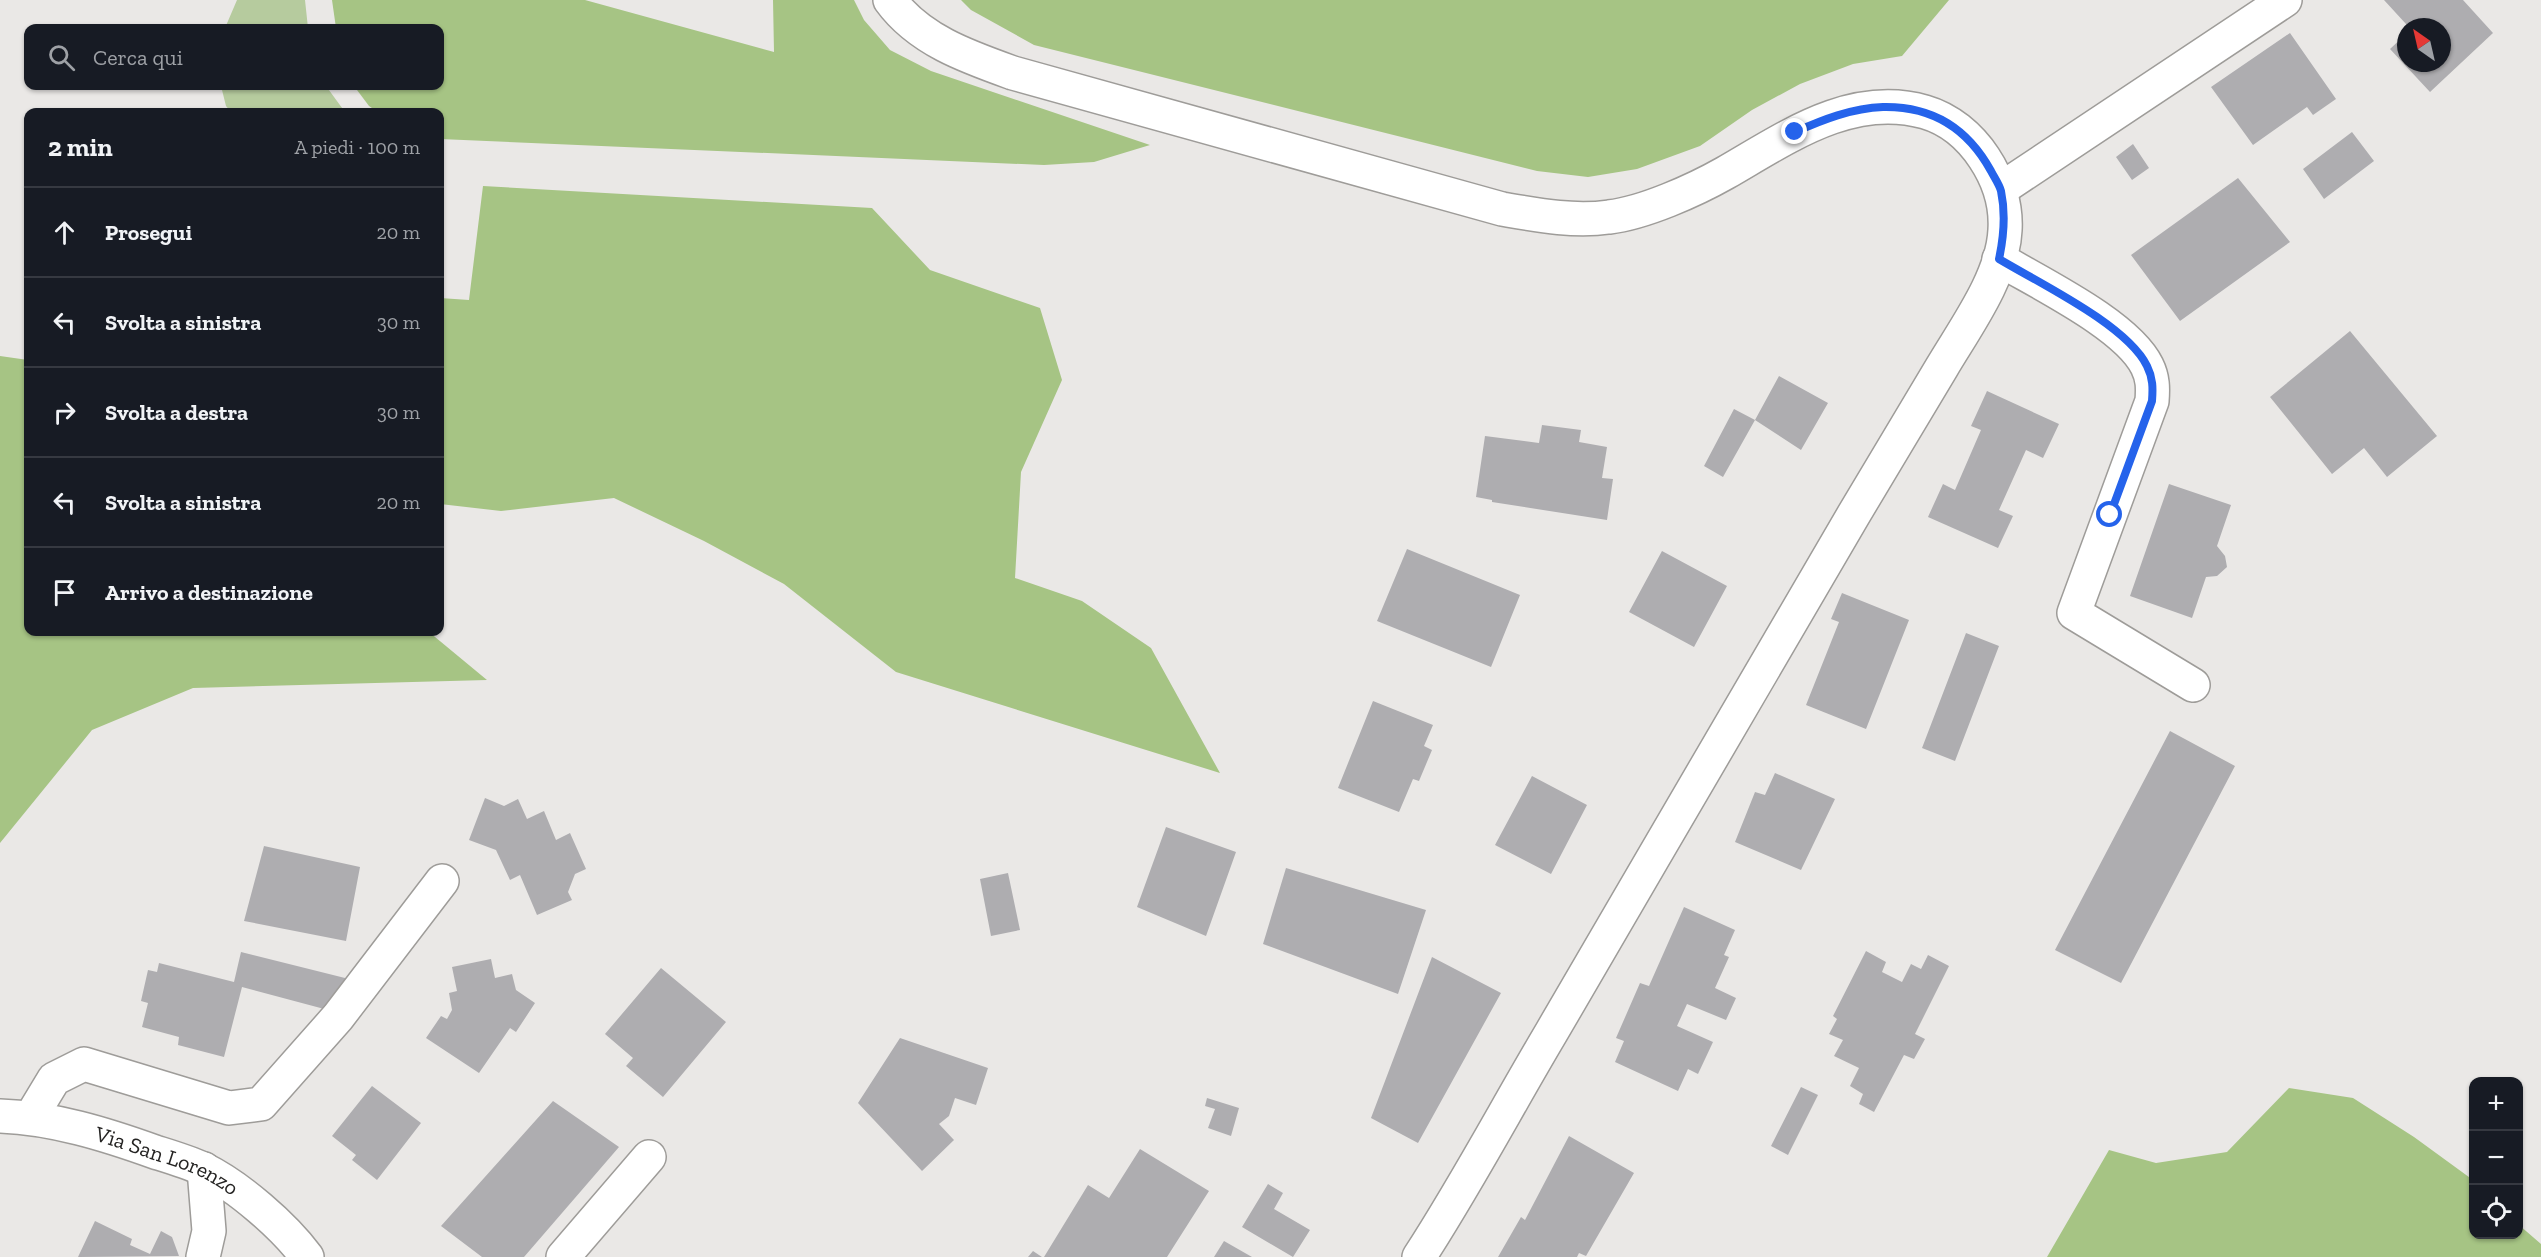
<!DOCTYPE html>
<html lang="it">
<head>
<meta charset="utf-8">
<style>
  body { margin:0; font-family:"Zilla Slab",serif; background:#20242c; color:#f1f3f6 }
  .controls { position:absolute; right:18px; bottom:18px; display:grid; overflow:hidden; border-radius:12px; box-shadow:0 2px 4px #0004 }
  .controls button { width:54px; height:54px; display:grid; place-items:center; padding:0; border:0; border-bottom:2px solid #363941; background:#171b24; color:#f1f3f6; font:30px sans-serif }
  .compass { position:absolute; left:2397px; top:18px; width:54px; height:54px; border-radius:50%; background:#171b24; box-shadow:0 2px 4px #0004; rotate:326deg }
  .stop { position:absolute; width:18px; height:18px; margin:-14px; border:4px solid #2563eb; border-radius:50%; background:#fff }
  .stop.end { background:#2563eb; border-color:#fff; box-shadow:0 2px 6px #0008 }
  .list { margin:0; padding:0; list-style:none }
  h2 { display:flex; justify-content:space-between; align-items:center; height:78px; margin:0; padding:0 24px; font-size:26px }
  h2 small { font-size:20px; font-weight:400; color:#9ea1a6 }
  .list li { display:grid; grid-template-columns:39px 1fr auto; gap:18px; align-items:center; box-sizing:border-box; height:90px; padding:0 24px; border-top:2px solid #363941 }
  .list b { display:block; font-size:22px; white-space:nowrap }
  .list em { font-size:20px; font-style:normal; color:#9ea1a6 }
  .icon { flex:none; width:33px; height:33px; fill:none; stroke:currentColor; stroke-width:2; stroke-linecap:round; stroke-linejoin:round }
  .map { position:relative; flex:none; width:2541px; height:1257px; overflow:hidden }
  .search { position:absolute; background:#171b24; box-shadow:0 2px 4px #0004; left:24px; top:24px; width:420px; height:66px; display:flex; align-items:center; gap:15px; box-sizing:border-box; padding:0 21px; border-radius:12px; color:#9ea1a6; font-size:22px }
  .panel { position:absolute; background:#171b24; box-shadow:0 2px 4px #0004; left:24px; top:108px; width:420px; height:528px; border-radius:12px }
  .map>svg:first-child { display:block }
  .green { fill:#b6cb9e }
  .forest { fill:#a6c484 }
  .building { fill:#aeadb0 }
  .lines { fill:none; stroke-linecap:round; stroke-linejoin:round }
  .street-casing { stroke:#9e9c99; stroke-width:36 }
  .secondary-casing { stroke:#9e9c99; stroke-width:36 }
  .street { stroke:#fff; stroke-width:33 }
  .secondary { stroke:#fff; stroke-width:33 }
  .route { stroke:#2563eb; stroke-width:8 }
  .labels { text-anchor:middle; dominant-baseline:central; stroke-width:6; stroke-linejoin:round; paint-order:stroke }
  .street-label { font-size:22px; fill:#252423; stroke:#f8f6f3 }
</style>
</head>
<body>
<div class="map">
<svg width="2541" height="1257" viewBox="0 0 2541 1257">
  <rect width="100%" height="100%" fill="#eae8e6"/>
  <path class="green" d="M 237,0 L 305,0 L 308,28 L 225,28 Z
    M 221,86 L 326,86 L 345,112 L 231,112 L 226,106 Z"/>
  <path class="forest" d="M 332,0 L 585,0 L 774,52 L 773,0 L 854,0 L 864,20 L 890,50 L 931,71 L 1150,145 L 1094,162 L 1044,165 L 440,139 L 440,112 L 378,112 L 369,106 L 354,86 L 440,86 L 440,28 L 336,28 Z
    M 961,0 L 1949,0 L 1902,56 L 1853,64 L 1800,84 L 1752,110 L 1700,146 L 1637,169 L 1588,177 L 1537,171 L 1034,45 L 971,10 Z
    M 483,186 L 872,208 L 930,270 L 1040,308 L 1062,380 L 1021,472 L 1015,578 L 1082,601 L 1151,648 L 1220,773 L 896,672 L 784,584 L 704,541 L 614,498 L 501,511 L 440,504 L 440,298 L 469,300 Z
    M 0,356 L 28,360 L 28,632 L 429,632 L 487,680 L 193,688 L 92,730 L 0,843 Z
    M 2289,1088 L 2353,1098 L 2414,1137 L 2473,1180 L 2474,1234 L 2518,1234 L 2519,1225 L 2541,1244 L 2541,1257 L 2047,1257 L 2109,1150 L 2156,1163 L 2227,1152 Z"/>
  <path class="building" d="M 2384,0 L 2463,0 L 2493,33 L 2430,92 L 2390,49 L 2406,34 L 2406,63 L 2442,63 L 2442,27 L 2406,27 L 2406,24 Z
    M 2290,33 L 2336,99 L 2313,115 L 2307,107 L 2253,145 L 2211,87 Z
    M 2352,132 L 2374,161 L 2324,199 L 2303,169 Z
    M 2133,144 L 2149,168 L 2132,180 L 2116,157 Z
    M 2238,178 L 2290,242 L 2180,321 L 2131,255 Z
    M 2350,331 L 2437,436 L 2387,477 L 2364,448 L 2332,474 L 2270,397 Z
    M 1779,376 L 1828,403 L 1801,450 L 1755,420 L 1723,477 L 1704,466 L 1734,409 L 1755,420 Z
    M 1987,391 L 2059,424 L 2043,458 L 2026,450 L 1999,510 L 2013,516 L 1998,548 L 1928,517 L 1943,484 L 1955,490 L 1981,430 L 1971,426 Z
    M 1542,425 L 1581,430 L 1579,442 L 1607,447 L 1602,478 L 1613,479 L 1607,520 L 1492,502 L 1492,500 L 1476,497 L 1485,436 L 1539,443 Z
    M 2169,484 L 2231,505 L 2217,546 L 2225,556 L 2227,567 L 2217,576 L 2206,577 L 2192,618 L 2130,596 Z
    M 1407,549 L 1520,595 L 1491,667 L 1377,621 Z
    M 1662,551 L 1727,586 L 1694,647 L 1629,612 Z
    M 1842,593 L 1909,620 L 1866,729 L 1806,705 L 1839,622 L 1831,619 Z
    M 1966,633 L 1999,646 L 1955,761 L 1922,748 Z
    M 1373,701 L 1433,725 L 1424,746 L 1432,750 L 1419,781 L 1413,779 L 1399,812 L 1338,788 Z
    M 2170,731 L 2235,766 L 2121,983 L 2055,950 Z
    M 1775,773 L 1835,799 L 1801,870 L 1735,842 L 1755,792 L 1765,795 Z
    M 1532,776 L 1587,805 L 1551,874 L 1495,845 Z
    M 485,798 L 504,806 L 518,799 L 527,819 L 544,811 L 556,840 L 570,833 L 586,869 L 575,874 L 568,892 L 572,900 L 537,915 L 520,875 L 510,880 L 496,850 L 469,840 Z
    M 1166,827 L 1236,852 L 1206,936 L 1137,907 Z
    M 264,846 L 360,867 L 346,941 L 244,921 Z
    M 1286,868 L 1426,910 L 1398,994 L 1263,944 Z
    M 1008,873 L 1020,930 L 991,936 L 980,879 Z
    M 1684,907 L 1735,930 L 1724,955 L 1729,957 L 1715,988 L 1736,998 L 1726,1020 L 1687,1004 L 1677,1026 L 1713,1042 L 1698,1074 L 1688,1069 L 1678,1091 L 1615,1062 L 1624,1041 L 1616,1038 L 1640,983 L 1649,986 Z
    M 1866,951 L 1886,962 L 1882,972 L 1902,982 L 1911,964 L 1921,969 L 1928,955 L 1949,966 L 1915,1034 L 1925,1039 L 1914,1059 L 1904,1055 L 1874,1112 L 1859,1104 L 1863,1094 L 1850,1086 L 1859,1068 L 1834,1056 L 1843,1040 L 1829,1034 L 1837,1019 L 1833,1016 Z
    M 241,952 L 353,980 L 328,1010 L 242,987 L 224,1057 L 178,1045 L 179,1037 L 142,1027 L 148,1003 L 141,1001 L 148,970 L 157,972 L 159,963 L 234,982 Z
    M 1432,957 L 1501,993 L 1418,1143 L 1371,1118 Z
    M 491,959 L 495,978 L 512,974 L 516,990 L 535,1003 L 516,1032 L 510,1028 L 479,1073 L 426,1038 L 441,1016 L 447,1019 L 452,1010 L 449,993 L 457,991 L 452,967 Z
    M 661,968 L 726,1022 L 663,1097 L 626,1066 L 633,1058 L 605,1034 Z
    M 900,1038 L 988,1068 L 976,1105 L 955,1098 L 949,1116 L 939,1124 L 954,1140 L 922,1171 L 858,1103 Z
    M 372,1086 L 421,1123 L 377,1180 L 352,1160 L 356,1155 L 332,1136 Z
    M 1801,1087 L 1818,1095 L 1788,1155 L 1771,1146 Z
    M 1207,1098 L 1239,1108 L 1231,1136 L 1208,1128 L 1215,1109 L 1205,1106 Z
    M 553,1101 L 619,1147 L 524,1257 L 482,1257 L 441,1226 Z
    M 1569,1136 L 1634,1173 L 1586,1256 L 1579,1253 L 1577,1257 L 1498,1257 L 1521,1217 L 1525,1220 Z
    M 1140,1149 L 1209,1191 L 1167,1257 L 1044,1257 L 1088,1185 L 1109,1198 Z
    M 1268,1184 L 1283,1193 L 1274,1209 L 1310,1230 L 1293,1257 L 1242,1227 Z
    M 95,1221 L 132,1239 L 130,1245 L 150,1254 L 161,1231 L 172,1237 L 179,1256 L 78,1257 Z
    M 1224,1241 L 1252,1257 L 1214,1257 Z
    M 1033,1251 L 1042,1257 L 1028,1257 Z"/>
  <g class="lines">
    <g class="street-casing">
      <path id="street" d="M 2001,189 L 2285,0
        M 1999,259 C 2039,283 2127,325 2147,366 C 2153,378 2153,388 2152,401 L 2074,613 L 2193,685
        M 31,1117 L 54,1079 L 84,1064 L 229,1108 L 261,1104 L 338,1017 L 442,881
        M 203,1257 L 209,1231 L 204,1169
        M 563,1257 L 649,1157"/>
    </g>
    <g class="secondary-casing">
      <g id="secondary">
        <path d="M 890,0 C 919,40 968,57 1013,73 L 1502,209 C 1537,215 1573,222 1609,217 C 1644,213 1695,190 1725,173 C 1786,138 1851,91 1925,112 C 1973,126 2008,181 2005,230 C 2003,277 1965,328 1942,367 C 1913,416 1883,465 1854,514 C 1753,686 1652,860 1551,1033 C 1507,1107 1466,1185 1419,1257"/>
        <path id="s1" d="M 0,1116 C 53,1118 105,1134 155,1152 C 171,1157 188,1162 203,1169 C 238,1186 284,1226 307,1257"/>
      </g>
    </g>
    <use href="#street" class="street"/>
    <use href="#secondary" class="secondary"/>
  </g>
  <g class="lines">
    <path class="route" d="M 1795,132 C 1822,120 1852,108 1883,107 C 1932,106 1968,129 1991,171 C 1994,177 1999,184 2001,191 C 2006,215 2004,236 1999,259 C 2039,283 2127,325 2147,366 C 2153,378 2153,388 2152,401 L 2110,515"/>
  </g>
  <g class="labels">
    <g class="street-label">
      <text stroke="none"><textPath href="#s1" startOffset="174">Via San Lorenzo</textPath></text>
    </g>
  </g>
</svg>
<div class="controls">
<button>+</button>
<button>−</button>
<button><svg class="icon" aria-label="locate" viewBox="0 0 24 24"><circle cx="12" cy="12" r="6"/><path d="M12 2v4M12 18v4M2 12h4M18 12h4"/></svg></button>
</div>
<svg class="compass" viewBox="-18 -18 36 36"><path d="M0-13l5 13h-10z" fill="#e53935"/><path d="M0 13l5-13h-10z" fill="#9ea1a6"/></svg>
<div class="stop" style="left:2110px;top:515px"></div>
<div class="stop end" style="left:1795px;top:132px"></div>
<div class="search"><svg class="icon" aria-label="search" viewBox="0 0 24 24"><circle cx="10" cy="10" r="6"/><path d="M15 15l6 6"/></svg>Cerca qui</div>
<section class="panel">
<h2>2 min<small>A piedi · 100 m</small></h2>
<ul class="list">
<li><svg class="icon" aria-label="ahead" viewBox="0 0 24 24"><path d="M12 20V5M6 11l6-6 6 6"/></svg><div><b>Prosegui</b></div><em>20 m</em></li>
<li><svg class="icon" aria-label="left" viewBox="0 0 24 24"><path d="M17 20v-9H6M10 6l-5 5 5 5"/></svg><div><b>Svolta a sinistra</b></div><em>30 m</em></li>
<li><svg class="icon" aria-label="right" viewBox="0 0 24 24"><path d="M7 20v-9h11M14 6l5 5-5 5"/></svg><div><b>Svolta a destra</b></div><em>30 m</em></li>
<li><svg class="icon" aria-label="left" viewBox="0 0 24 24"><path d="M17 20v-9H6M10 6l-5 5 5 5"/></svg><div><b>Svolta a sinistra</b></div><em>20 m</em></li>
<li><svg class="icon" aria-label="arrive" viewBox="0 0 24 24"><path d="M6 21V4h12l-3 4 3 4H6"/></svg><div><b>Arrivo a destinazione</b></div></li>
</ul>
</section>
</div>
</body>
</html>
